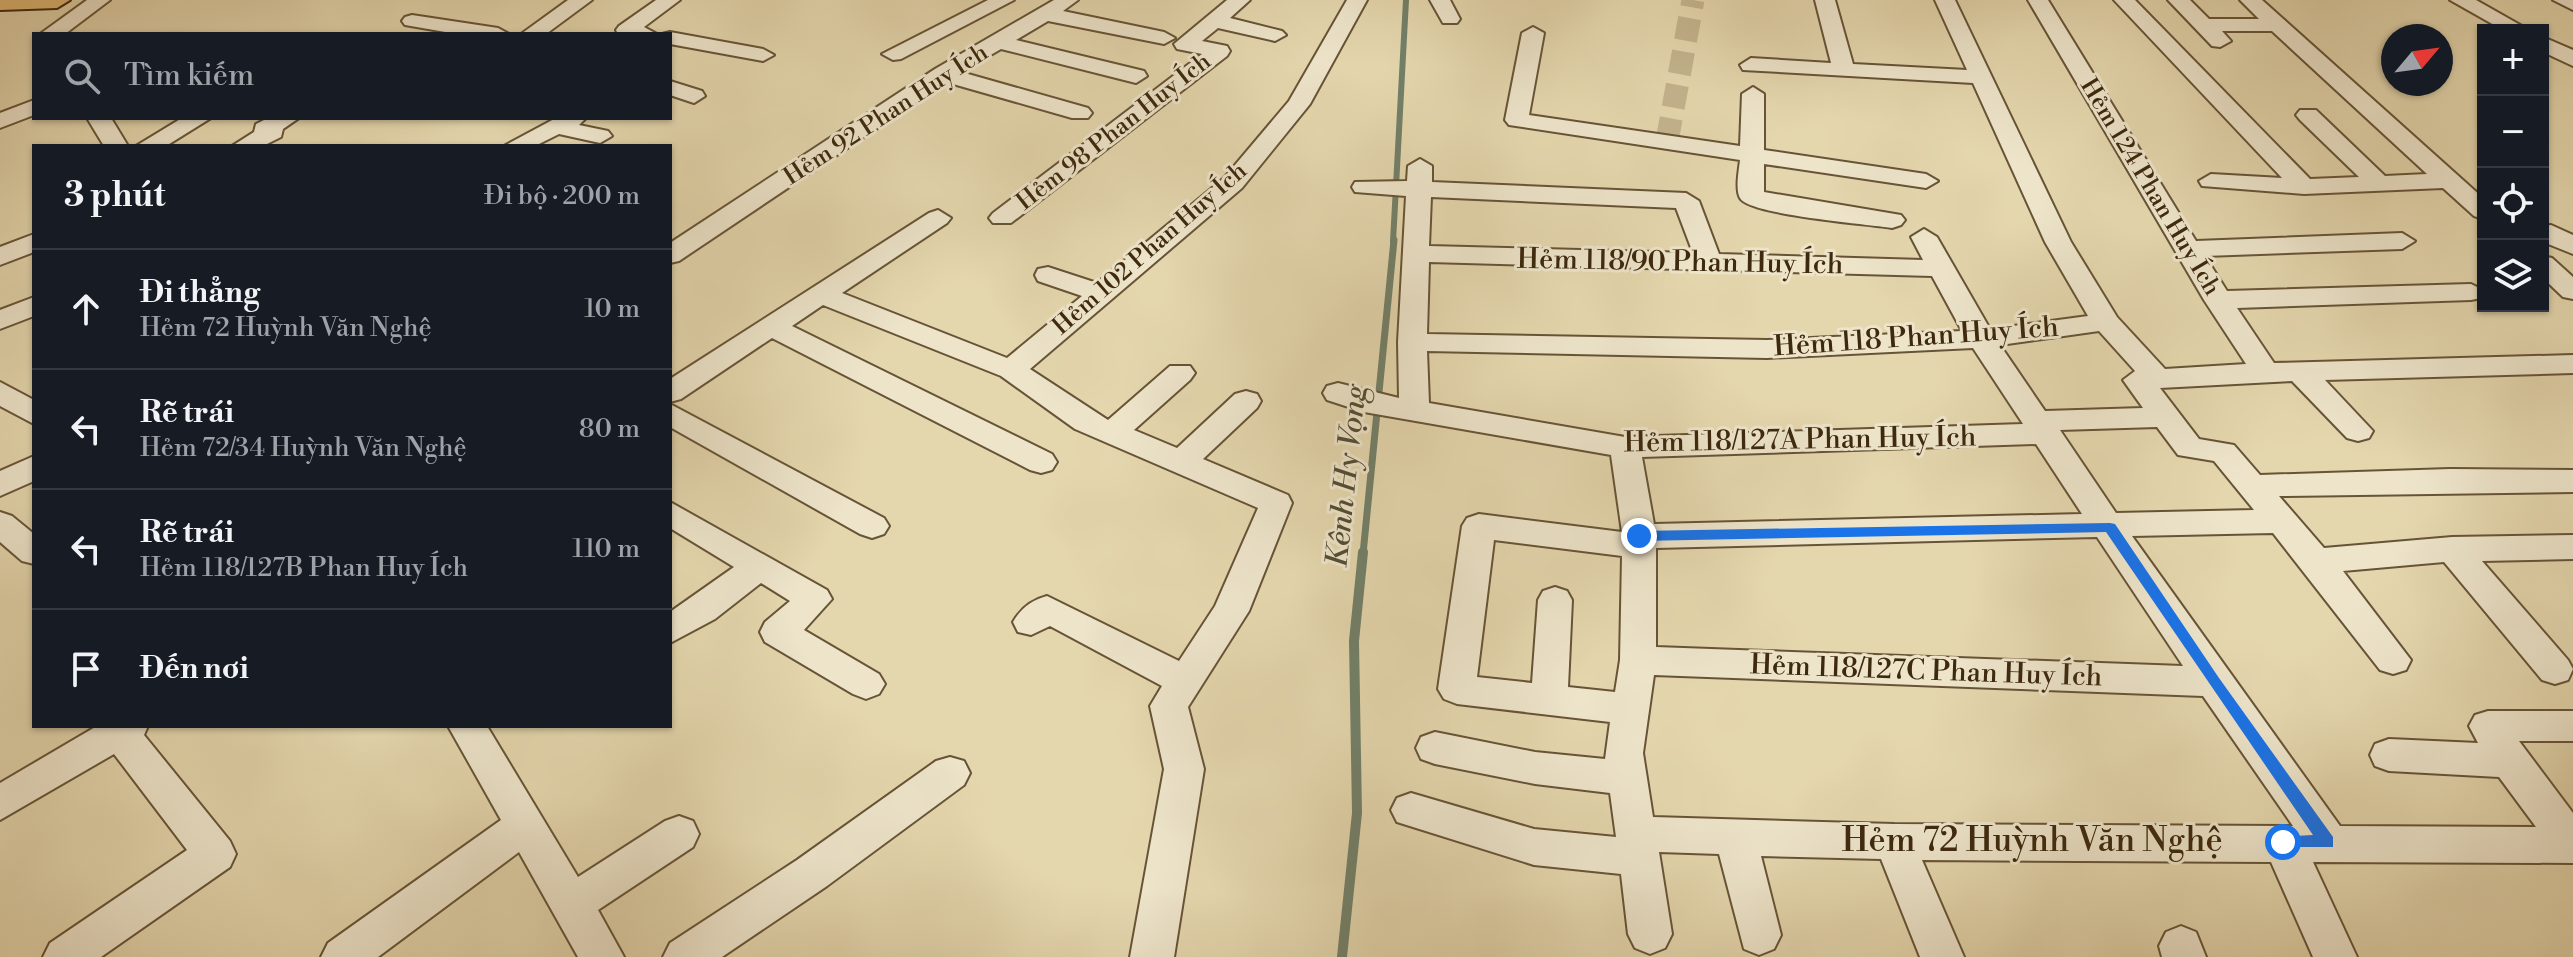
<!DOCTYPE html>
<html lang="vi">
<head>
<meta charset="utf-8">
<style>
  body { margin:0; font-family:"Libre Bodoni",serif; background:#20242c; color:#f1f3f6 }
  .controls { position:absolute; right:24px; top:24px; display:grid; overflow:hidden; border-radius:0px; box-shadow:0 2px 6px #0004 }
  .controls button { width:72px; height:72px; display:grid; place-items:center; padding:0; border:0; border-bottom:2px solid #363941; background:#171b24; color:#f1f3f6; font:40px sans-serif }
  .compass { position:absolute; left:2381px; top:24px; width:72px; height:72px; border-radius:50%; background:#171b24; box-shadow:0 2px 6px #0004; rotate:61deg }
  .stop { position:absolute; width:24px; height:24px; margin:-18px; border:6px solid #1a73e8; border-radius:50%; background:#fff }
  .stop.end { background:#1a73e8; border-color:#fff; box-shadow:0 2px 8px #0008 }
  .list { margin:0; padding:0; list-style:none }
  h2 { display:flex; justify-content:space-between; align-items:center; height:104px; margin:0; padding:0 32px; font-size:34px }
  h2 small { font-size:26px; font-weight:400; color:#9ea1a6 }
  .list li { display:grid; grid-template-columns:52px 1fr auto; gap:24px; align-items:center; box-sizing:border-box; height:120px; padding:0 32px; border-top:2px solid #363941 }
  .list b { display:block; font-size:30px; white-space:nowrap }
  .list p { margin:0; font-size:26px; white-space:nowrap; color:#9ea1a6 }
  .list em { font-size:26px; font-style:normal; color:#9ea1a6 }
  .icon { flex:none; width:44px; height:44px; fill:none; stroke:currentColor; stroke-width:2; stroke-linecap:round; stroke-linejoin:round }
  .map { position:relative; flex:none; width:2573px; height:957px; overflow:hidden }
  .search { position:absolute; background:#171b24; box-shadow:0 2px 6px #0004; left:32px; top:32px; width:640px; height:88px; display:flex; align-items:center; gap:20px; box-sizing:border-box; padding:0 28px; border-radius:0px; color:#9ea1a6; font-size:30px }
  .panel { position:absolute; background:#171b24; box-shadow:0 2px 6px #0004; left:32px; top:144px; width:640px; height:584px; border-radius:0px }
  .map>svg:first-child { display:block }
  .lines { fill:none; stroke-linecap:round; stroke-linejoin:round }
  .stream-far2 { stroke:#728069; stroke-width:6 }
  .stream-far1 { stroke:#728069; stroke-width:7 }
  .stream { stroke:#728069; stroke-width:10 }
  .minor-tunnel { stroke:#c3b38d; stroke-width:23; stroke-dasharray:23 11; stroke-linecap:butt }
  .minor-casing { stroke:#675436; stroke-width:4 }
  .major-casing { stroke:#3d290e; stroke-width:4 }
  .minor { fill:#ede4ca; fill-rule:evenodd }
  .major { fill:#e2bb76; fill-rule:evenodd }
  .route { fill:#1a73e8 }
  .labels { text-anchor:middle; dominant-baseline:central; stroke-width:6; stroke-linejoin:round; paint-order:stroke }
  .far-street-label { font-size:24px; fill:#3d290e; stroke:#ede4ca }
  .street-label { font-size:28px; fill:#3d290e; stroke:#ede4ca }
  .water-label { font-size:30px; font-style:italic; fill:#534d34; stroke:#ede4ca }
  .near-street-label { font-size:34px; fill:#3d290e; stroke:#ede4ca }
</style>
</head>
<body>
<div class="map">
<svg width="2573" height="957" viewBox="0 0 2573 957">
  <rect width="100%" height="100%" fill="#e4d6ad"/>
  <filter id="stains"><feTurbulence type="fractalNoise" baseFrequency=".0025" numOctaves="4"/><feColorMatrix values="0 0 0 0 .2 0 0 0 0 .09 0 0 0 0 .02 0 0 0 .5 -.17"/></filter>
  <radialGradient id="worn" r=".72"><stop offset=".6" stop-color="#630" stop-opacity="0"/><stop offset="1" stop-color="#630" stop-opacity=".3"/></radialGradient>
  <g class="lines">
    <path class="stream-far2" d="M 1393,242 L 1406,0"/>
    <path class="stream-far1" d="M 1363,554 L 1394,240"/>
    <path class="stream" d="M 1342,957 L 1357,813 L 1354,641 L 1363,552"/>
    <path class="minor-tunnel" d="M 1667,141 L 1693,0"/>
    <g class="minor-casing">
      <path id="minor" d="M 87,0 L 110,0 L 65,34 L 40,34 Z
        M 568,0 L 592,0 L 546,34 L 521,34 Z
        M 656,0 L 680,0 L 644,27 L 657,34 L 618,34 L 616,30 L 619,26 Z
        M 988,0 L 1014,0 L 901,59 L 893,60 L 882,54 Z
        M 1054,0 L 1078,0 L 1063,11 L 1164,32 L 1175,38 L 1164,44 L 1048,21 L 1016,40 L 1144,71 L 1147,76 L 1136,83 L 1001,49 L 961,72 L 1088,108 L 1092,113 L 1088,118 L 1072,118 L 946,82 L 679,261 L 670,263 L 670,243 L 935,69 Z
        M 1227,0 L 1250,0 L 1230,18 L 1282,31 L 1286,35 L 1275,41 L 1218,28 L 1202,41 L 1227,46 L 1230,51 L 1227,56 L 1011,223 L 993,223 L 989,218 L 993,213 L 1202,54 L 1177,49 L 1174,44 Z
        M 1347,0 L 1367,0 L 1310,104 L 1242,188 L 1030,369 L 1108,420 L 1170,366 L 1190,366 L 1195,373 L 1190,380 L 1134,430 L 1177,448 L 1235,394 L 1246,391 L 1257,394 L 1261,401 L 1257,408 L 1203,459 L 1288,495 L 1292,503 L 1249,611 L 1188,707 L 1204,769 L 1174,957 L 1130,957 L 1164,769 L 1150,706 L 1162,686 L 1050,626 L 1031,635 L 1018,632 L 1013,622 C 1021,608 1032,600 1047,596 L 1179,661 L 1215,606 L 1258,508 L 1075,429 L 1001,376 L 823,305 L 792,326 L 1052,454 L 1057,462 L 1052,470 L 1041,473 L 1030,470 L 772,338 L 681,399 L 670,402 L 670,379 L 929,213 L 938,210 L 951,218 L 947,223 L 842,293 L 1007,358 L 1082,296 L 1038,281 L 1035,275 L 1038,269 L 1048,267 L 1097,283 L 1224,178 L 1289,101 Z
        M 1430,0 L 1450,0 L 1460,19 L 1457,23 L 1443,23 Z
        M 1815,0 L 1835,0 L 1853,64 L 1967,70 L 1935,0 L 1955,0 L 2071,242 L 2117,317 L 2165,369 L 2246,364 L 2204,300 L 2028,0 L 2048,0 L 2196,241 L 2402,233 L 2415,241 L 2402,249 L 2205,256 L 2227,291 L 2471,284 L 2483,290 L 2481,298 L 2471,300 L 2237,308 L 2274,363 L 2573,355 L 2573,373 L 2325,380 L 2373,431 L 2369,438 L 2358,441 L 2347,438 L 2292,381 L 2160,388 L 2199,439 L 2234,445 L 2260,475 L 2450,469 L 2573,470 L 2573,492 L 2279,496 L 2324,548 L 2452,537 L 2573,535 L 2573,559 L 2482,561 L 2568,660 L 2573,669 L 2568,680 L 2555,684 L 2542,680 L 2444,562 L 2343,571 L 2411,660 L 2406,670 L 2393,674 L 2380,670 L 2273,533 L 2132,536 L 2340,826 L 2536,827 L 2499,777 L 2389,771 L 2375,766 L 2370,755 L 2375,744 L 2389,739 L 2478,743 L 2469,726 L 2475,715 L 2488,711 L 2573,711 L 2573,741 L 2519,741 L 2573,813 L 2573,863 L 2313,862 L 2357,957 L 2313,957 L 2271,862 L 1922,860 L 1964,957 L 1920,957 L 1881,859 L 1761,856 L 1781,935 L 1774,949 L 1759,955 L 1744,949 L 1719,854 L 1659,852 L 1672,934 L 1665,948 L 1650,954 L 1635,948 L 1628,934 L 1621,874 L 1534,865 L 1397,822 L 1391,810 L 1397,798 L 1411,793 L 1534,829 L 1616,837 L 1610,793 L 1535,784 L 1435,764 L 1421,759 L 1416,748 L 1421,737 L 1435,732 L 1535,752 L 1605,759 L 1610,722 L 1457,704 L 1444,699 L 1438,689 L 1462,526 L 1467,518 L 1479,514 L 1622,532 L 1611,455 L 1364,412 L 1327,400 L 1323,393 L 1327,386 L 1338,383 L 1399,398 L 1398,342 L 1406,196 L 1355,192 L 1352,187 L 1355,182 L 1407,181 L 1408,166 L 1420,159 L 1432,166 L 1432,182 L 1686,193 L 1699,201 L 1719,254 L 1923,260 L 1911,237 L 1924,229 L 1937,237 L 1990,329 L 2088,316 L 2045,242 L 1973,83 L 1743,70 L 1740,65 L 1751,58 L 1831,63 ZM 1431,197 L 1676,208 L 1693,253 L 1429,246 ZM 1429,262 L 1932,276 L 1962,331 L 1767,340 L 1427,334 ZM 2099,331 L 2135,371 L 2123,380 L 2143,408 L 2045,411 L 2000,345 ZM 1973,348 L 2023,424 L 1625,437 L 1429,403 L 1427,351 L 1767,358 ZM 2157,427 L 2178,455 L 2214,461 L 2254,510 L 2116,513 L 2060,430 ZM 2036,444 L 2082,514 L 1654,524 L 1642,457 ZM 2097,537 L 2183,666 L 1656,647 L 1656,548 ZM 1494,540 L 1622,556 L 1620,660 L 1615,692 L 1568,687 L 1572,600 L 1567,591 L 1555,587 L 1543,591 L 1538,600 L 1532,683 L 1477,677 ZM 1654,675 L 2203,696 L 2293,826 L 1894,824 L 1653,817 L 1643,753 Z
        M 2114,0 L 2135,0 L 2310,179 L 2359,177 L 2300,120 L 2296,115 L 2300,110 L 2316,110 L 2385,176 L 2427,174 L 2272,31 L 2222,31 L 2231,41 L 2220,47 L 2212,46 L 2168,0 L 2190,0 L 2209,19 L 2259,19 L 2240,0 L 2262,0 L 2483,198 L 2483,219 L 2474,216 L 2443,188 L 2304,194 L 2202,186 L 2199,181 L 2211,174 L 2282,178 Z
        M 2450,0 L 2476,0 L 2529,30 L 2503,30 Z
        M 2553,0 L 2573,0 L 2573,10 Z
        M 412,15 L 498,28 L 509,34 L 457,34 L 405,25 L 402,21 L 405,17 Z
        M 1533,27 L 1544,33 L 1529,115 L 1740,146 L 1742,94 L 1753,87 L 1764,94 L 1764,150 L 1926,174 L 1938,181 L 1926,188 L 1764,164 L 1764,192 L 1901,215 L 1905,220 L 1901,225 L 1892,228 C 1868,224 1749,215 1740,198 C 1735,189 1739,170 1740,160 L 1509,125 L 1505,120 L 1522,33 Z
        M 670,32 L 763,49 L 774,55 L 763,61 L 670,44 L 670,34 L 662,34 Z
        M 2543,37 L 2573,50 L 2573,66 L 2543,52 Z
        M 670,81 L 702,91 L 705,96 L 694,103 L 670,95 Z
        M 34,100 L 34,115 L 0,128 L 0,113 Z
        M 87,118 L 111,118 L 128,146 L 104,146 Z
        M 182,118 L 211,118 L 166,146 L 136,146 Z
        M 268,118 L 299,118 L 283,129 L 281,137 L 263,146 L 232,146 L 254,132 L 256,124 Z
        M 556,118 L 586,118 L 579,125 L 608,131 L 612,136 L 600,143 L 559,134 L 535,146 L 504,146 Z
        M 2551,225 L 2573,235 L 2573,254 L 2543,242 L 2543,226 Z
        M 34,234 L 34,252 L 0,265 L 0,247 Z
        M 2543,256 L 2552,258 L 2573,277 L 2573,299 L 2563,297 L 2543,278 Z
        M 34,297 L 34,316 L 0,329 L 0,310 Z
        M 0,382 L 34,400 L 34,424 L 0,406 Z
        M 670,404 L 884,518 L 889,526 L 884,534 L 872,538 L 860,534 L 670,427 Z
        M 34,456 L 34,481 L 0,496 L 0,471 Z
        M 670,502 L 827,590 L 832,599 L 804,630 L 879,674 L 885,684 L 879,694 L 866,699 L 853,694 L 765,642 L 760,632 L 765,622 L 790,601 L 761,583 L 715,619 L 670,643 L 670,612 L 734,567 L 670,528 Z
        M 0,512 L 12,516 L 34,534 L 34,564 L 22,561 L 0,542 Z
        M 97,726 L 148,726 L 144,735 L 230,841 L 236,854 L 230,867 L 101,957 L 43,957 L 50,943 L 187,850 L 114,754 L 0,820 L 0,783 Z
        M 448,726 L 487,726 L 578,877 L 665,821 L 679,816 L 693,821 L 699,834 L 693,847 L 598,910 L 624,957 L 578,957 L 519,852 L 378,957 L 321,957 L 328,943 L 501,820 Z
        M 950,757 L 964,761 L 970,773 L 964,785 L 827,886 L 722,957 L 663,957 L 670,943 L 797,860 L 936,761 Z
        M 2181,926 L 2196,932 L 2206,957 L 2162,957 L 2159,946 L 2166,932 Z"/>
    </g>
    <g class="major-casing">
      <path id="major" d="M 0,0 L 70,0 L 57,8 L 0,10 Z"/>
    </g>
    <use href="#minor" class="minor"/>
    <use href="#major" class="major"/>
  </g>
  <path class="route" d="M 2110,523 L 2115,524 L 2219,678 L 2333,837 L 2333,847 L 2277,847 L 2277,837 L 2313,835 L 2106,532 L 1639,541 L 1632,536 L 1639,531 Z"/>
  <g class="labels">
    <g class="far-street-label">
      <text transform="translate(886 115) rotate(-33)">Hẻm 92 Phan Huy Ích</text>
      <text transform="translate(1114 132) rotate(-38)">Hẻm 98 Phan Huy Ích</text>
      <text transform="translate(2150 187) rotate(59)">Hẻm 124 Phan Huy Ích</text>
      <text transform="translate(1150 249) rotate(-41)">Hẻm 102 Phan Huy Ích</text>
    </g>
    <g class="street-label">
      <text transform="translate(1680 262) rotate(1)">Hẻm 118/90 Phan Huy Ích</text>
      <text transform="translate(1916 337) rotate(-4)">Hẻm 118 Phan Huy Ích</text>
      <text transform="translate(1800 440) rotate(-1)">Hẻm 118/127A Phan Huy Ích</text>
      <text transform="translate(1926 671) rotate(2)">Hẻm 118/127C Phan Huy Ích</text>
    </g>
    <g class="water-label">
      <text transform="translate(1347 476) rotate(-84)">Kênh Hy Vọng</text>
    </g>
    <g class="near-street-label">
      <text x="2032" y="841">Hẻm 72 Huỳnh Văn Nghệ</text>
    </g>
  </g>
  <rect width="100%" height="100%" filter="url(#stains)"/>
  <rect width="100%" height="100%" fill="url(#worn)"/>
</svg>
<div class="controls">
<button>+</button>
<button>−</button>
<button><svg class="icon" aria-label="locate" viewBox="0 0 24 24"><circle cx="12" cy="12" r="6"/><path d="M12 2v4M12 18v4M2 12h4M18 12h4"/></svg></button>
<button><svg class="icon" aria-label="layers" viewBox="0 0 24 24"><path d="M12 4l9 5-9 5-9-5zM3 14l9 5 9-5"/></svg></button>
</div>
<svg class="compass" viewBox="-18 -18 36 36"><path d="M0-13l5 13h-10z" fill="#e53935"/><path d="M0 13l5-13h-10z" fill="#9ea1a6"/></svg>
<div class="stop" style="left:2283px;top:842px"></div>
<div class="stop end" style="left:1639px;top:536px"></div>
<div class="search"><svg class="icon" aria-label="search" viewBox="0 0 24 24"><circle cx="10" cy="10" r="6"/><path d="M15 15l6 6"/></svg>Tìm kiếm</div>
<section class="panel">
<h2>3 phút<small>Đi bộ · 200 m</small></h2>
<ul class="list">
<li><svg class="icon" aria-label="ahead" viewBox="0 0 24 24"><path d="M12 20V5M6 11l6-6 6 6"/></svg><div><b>Đi thẳng</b><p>Hẻm 72 Huỳnh Văn Nghệ</p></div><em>10 m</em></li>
<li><svg class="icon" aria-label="left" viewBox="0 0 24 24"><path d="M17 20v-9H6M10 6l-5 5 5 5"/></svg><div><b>Rẽ trái</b><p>Hẻm 72/34 Huỳnh Văn Nghệ</p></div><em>80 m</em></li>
<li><svg class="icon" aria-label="left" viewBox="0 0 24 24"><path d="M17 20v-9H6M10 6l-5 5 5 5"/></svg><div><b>Rẽ trái</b><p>Hẻm 118/127B Phan Huy Ích</p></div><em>110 m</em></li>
<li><svg class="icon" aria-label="arrive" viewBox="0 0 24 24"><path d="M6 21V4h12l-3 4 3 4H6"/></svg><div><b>Đến nơi</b></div></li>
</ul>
</section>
</div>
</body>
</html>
